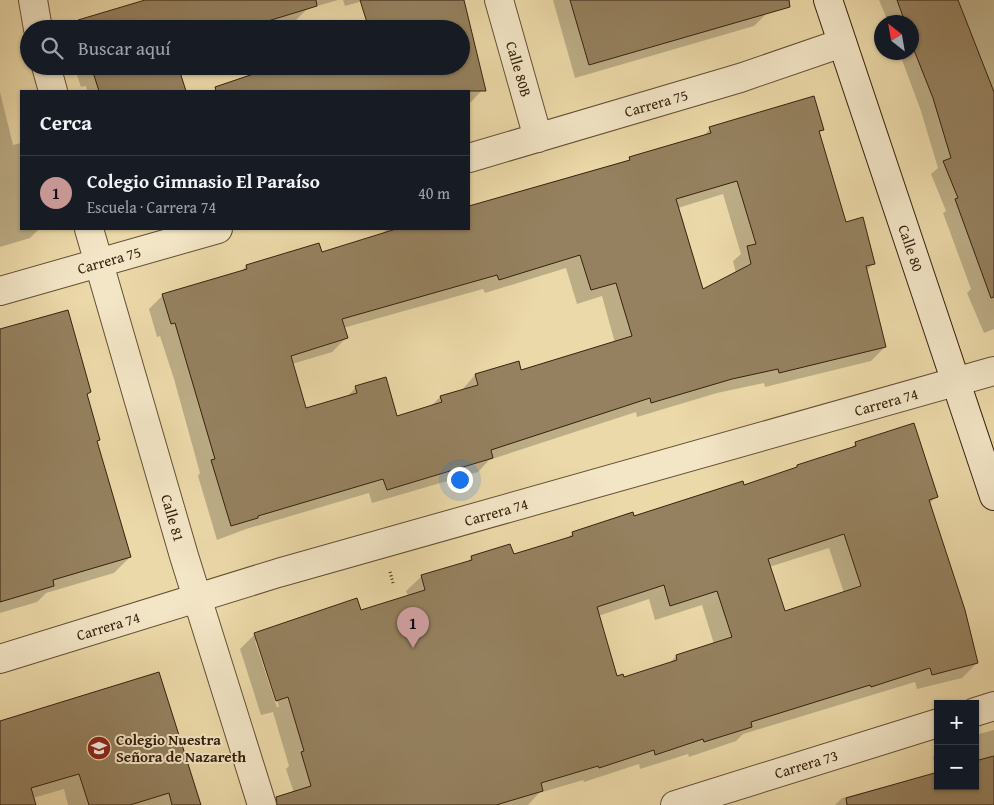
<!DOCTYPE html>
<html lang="es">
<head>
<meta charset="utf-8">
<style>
  body { margin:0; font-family:"Gentium Book Plus",serif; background:#242831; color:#f1f3f6 }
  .controls { position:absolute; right:15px; bottom:15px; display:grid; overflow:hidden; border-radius:0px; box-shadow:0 1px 4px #0004 }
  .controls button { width:45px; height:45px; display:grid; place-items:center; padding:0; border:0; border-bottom:1px solid #363941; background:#171b24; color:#f1f3f6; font:25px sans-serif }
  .compass { position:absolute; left:874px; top:15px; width:45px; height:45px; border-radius:50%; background:#171b24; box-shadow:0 1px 4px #0004; rotate:329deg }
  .you { position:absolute; left:459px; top:479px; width:18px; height:18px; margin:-12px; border:4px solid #fff; border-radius:50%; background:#1a73e8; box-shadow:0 0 0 8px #1a73e833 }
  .badge { display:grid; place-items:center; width:32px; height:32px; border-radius:50%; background:#c59692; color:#111; font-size:16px; font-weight:700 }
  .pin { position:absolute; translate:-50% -41px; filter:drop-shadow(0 1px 2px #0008) }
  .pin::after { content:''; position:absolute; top:26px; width:18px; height:15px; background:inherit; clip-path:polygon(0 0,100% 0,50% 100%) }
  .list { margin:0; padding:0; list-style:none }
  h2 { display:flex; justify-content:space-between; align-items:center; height:65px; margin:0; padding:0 20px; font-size:21px }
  h2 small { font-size:16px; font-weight:400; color:#9ea1a6 }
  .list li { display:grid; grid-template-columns:32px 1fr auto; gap:15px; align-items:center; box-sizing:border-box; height:75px; padding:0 20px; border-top:1px solid #363941 }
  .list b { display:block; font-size:19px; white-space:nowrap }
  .list p { margin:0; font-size:16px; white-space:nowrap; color:#9ea1a6 }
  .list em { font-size:16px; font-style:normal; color:#9ea1a6 }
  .icon { flex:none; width:28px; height:28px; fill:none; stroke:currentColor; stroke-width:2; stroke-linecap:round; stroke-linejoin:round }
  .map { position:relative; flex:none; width:994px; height:805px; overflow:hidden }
  .search { position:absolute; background:#171b24; box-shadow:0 1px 4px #0004; left:20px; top:20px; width:450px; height:55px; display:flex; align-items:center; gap:12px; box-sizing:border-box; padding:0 18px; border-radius:28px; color:#9ea1a6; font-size:19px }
  .panel { position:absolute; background:#171b24; box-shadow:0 1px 4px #0004; left:20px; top:90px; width:450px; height:140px; border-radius:0px }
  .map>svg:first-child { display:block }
  .shadow { fill:#0003; fill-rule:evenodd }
  .building { fill:#95815f; stroke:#37210e; fill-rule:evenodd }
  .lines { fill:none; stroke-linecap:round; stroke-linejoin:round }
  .street-casing { stroke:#644f35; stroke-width:30 }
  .secondary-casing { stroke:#37210e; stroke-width:30 }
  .path { stroke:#37210e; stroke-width:3; stroke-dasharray:1 2.5; stroke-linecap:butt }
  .street { stroke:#f3e6c7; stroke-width:28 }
  .secondary { stroke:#f3e6c7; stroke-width:28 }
  .labels { text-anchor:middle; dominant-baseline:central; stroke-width:4; stroke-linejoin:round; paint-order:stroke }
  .street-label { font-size:15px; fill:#37210e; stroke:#f3e6c7 }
  .poi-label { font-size:15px; font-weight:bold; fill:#37210e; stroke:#f3e6c7; text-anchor:start }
</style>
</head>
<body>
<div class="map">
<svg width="994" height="805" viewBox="0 0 994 805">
  <rect width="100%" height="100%" fill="#ecd9a9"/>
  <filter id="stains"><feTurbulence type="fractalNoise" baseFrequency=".004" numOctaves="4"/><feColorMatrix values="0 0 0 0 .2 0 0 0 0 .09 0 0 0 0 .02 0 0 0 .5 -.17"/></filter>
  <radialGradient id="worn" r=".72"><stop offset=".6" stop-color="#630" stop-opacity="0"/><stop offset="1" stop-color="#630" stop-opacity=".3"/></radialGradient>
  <path class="shadow" d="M 149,0 L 338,0 L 307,9 L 295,21 L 270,29 L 71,29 L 78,21 Z
    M 343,0 L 366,0 L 345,6 Z
    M 553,0 L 765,0 L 768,12 L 754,26 L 575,78 Z
    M 879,0 L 994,0 L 994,329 L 984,333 L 967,293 L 971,289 L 943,213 L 946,211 L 931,174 L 938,168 L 921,111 L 899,52 L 912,52 L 912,22 L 888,22 Z
    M 464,5 L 484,88 L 471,102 L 469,102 L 469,91 L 237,91 L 461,66 Z
    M 74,66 L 177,66 L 184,91 L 87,91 L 86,86 L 81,87 Z
    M 0,92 L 13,145 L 21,143 L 21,229 L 39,229 L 30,238 L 0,247 Z
    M 710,129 L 823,129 L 819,133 L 845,223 L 873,264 L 866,271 L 885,347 L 871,361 L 765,387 L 764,383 L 717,393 L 637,417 L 636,412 L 489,460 L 478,472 L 372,503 L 369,493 L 246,529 L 217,540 L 198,476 L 200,473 L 174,379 L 160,336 L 157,337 L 149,309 L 163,295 L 241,272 L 246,266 L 321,253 L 381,235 L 387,229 L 469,229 L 469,208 L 625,163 L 630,159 L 701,138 ZM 723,194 L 741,254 L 733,261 L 736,273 L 702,291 L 678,208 ZM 566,268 L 577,304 L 602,296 L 615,343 L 521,372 L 518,363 L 475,375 L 461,391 L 440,397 L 430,407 L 397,418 L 356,387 L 346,398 L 306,410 L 292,364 L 332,352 L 346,338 L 343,328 L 483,289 L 485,293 Z
    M 0,331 L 90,392 L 86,396 L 99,440 L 96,442 L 130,557 L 114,573 L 46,593 L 37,602 L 0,613 Z
    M 856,443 L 936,497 L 929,504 L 977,663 L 962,678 L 917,689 L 915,682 L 743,734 L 736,741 L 689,757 L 688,754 L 640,769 L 639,764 L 584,782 L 583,780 L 539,793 L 528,805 L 286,805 L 295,796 L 286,769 L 289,766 L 273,712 L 261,715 L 240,649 L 255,634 L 360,611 L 408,596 L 406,591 L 422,576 L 466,563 L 471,558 L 510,545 L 513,556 L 565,540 L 573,533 L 743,486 L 849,450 ZM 829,548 L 844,593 L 784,613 L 769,567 ZM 649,599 L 655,620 L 702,605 L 714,644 L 676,656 L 669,664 L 623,679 L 616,678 L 598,616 ZM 255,641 L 258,641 L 279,707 L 277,707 Z
    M 0,721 L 199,805 L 68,805 L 64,789 L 33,798 L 35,805 L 0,805 Z
    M 994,730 L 994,805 L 835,805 L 842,798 L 937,773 L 933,757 L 938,753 L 938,786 L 975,786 L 975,735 Z"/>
  <path class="building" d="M 145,0 L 316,0 L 317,6 L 242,29 L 80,29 L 78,20 Z
    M 360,0 L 464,0 L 486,91 L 216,91 L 215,87 L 277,66 L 461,66 L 461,29 L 369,29 Z
    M 570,0 L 789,0 L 790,7 L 589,65 Z
    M 897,0 L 958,0 L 994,92 L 994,297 L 991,298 L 955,199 L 958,198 L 943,161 L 951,158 L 933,98 L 912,45 L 912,22 L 905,22 Z
    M 91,66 L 178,66 L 186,91 L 99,91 Z
    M 814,96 L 824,130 L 819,131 L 846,222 L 863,217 L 875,264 L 866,266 L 886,347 L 779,373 L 778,369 L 732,379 L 651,403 L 650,398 L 491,450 L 493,458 L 387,490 L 383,479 L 258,516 L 258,518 L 231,526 L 211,460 L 215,459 L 187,364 L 175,323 L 171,324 L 162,294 L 247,269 L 246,265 L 319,243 L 322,252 L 396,229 L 469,229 L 469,206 L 630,160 L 629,157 L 711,133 L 709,127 ZM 737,181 L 756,244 L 747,246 L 751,264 L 703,289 L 676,199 ZM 580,255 L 591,290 L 616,283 L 632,336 L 521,370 L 519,361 L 475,374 L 478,385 L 440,396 L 442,402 L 397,416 L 386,377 L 355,386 L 357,393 L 306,408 L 291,356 L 348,338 L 342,319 L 497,275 L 499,280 Z
    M 68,310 L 91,392 L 87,394 L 100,440 L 97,441 L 131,557 L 53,580 L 54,586 L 0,602 L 0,329 Z
    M 914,423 L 938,497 L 929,500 L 965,610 L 978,663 L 932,675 L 930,668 L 871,687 L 870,685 L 751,722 L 752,727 L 704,742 L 703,739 L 655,755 L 654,750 L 599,768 L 598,766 L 541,783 L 543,791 L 496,805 L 277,805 L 276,797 L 311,786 L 301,752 L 304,751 L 288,697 L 276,701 L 254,633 L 357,598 L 361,610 L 425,590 L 421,575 L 472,560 L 471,556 L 510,544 L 514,554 L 573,536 L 572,532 L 633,512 L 634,516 L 743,481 L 744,485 L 797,467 L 797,465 L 856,446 L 855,442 ZM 844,534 L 861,586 L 785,611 L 768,559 ZM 664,585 L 670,606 L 717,591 L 732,637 L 676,655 L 677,660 L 624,677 L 623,674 L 617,676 L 597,607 Z
    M 159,672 L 201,805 L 172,805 L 169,793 L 130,805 L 89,805 L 79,774 L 31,788 L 36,805 L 0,805 L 0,721 Z
    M 994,756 L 994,805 L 847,805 L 846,798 L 938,772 L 938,786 L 975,786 L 975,761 Z"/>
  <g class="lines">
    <g class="street-casing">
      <path id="street" d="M 33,0 L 38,29
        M 499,0 L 538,138
        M 46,66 L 53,91
        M 469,158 L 740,78 L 842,43
        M 89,229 L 184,556 L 262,805
        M 0,291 L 218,229
        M 0,659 L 278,573 L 994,371
        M 975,712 L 994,706
        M 675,805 L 938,723"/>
    </g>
    <g class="secondary-casing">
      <path id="secondary" d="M 828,0 L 994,496"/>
    </g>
    <path class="path" d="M 390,572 L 393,583"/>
    <use href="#street" class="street"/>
    <use href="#secondary" class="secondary"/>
  </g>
  <defs>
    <g id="school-disc" transform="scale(1.25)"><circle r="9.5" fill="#8f2418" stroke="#f3e6c7"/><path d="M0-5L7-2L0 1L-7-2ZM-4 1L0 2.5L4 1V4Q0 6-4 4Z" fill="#fff"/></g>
  </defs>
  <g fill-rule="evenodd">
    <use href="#school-disc" x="99" y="748"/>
  </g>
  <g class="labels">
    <g class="street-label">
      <text transform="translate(519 69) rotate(74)">Calle 80B</text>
      <text transform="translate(656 103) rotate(-16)">Carrera 75</text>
      <text transform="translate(911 248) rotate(71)">Calle 80</text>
      <text transform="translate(109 260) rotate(-16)">Carrera 75</text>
      <text transform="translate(886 402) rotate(-16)">Carrera 74</text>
      <text transform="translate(496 512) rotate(-16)">Carrera 74</text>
      <text transform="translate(173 518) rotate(74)">Calle 81</text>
      <text transform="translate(108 626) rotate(-17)">Carrera 74</text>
      <text transform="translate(806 764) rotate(-17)">Carrera 73</text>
    </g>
    <g class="poi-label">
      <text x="116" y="739">Colegio Nuestra<tspan x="116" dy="17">Señora de Nazareth</tspan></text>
    </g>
  </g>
  <rect width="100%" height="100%" filter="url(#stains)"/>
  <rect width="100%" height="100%" fill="url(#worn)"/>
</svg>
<div class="controls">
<button>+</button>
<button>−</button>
</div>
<svg class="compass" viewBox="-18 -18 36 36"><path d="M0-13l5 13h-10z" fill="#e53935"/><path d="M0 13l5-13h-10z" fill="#9ea1a6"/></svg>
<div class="you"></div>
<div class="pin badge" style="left:413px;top:648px">1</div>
<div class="search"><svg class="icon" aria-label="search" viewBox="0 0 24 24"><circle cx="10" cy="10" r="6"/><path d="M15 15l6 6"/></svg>Buscar aquí</div>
<section class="panel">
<h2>Cerca<small></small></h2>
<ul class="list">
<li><span class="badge">1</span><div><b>Colegio Gimnasio El Paraíso</b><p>Escuela · Carrera 74</p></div><em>40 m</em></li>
</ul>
</section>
</div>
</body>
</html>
